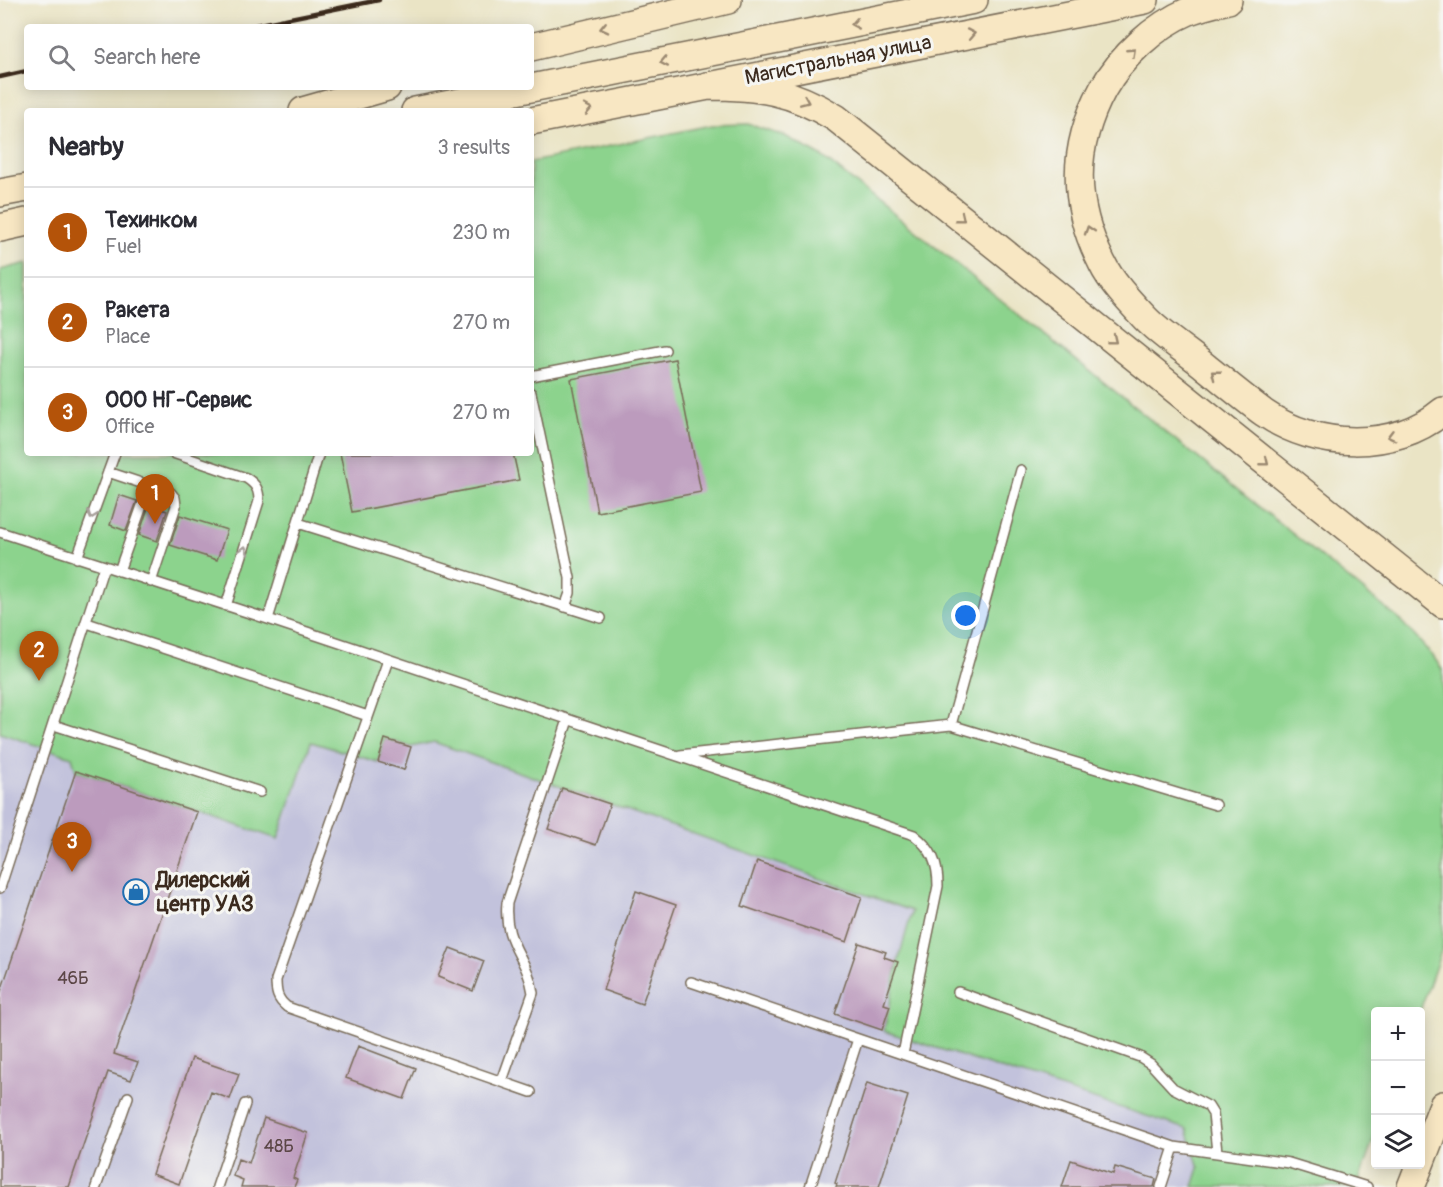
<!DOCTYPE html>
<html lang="en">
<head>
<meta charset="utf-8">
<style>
  body { margin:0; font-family:Pangolin,sans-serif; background:#f2f2f3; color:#2b2b33 }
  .controls { position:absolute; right:18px; bottom:18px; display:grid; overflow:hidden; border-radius:6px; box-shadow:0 3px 15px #0003 }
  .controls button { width:54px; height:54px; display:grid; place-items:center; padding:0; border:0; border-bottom:2px solid #e1e1e2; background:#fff; color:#2b2b33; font:30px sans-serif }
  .you { position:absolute; left:966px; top:616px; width:21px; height:21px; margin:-15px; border:4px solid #fff; border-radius:50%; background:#1a73e8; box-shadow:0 0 0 9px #1a73e833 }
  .badge { display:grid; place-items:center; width:39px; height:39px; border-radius:50%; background:#b45309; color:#fff; font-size:20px; font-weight:700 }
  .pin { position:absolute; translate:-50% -50px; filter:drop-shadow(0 2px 3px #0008) }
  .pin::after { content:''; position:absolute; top:32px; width:21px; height:18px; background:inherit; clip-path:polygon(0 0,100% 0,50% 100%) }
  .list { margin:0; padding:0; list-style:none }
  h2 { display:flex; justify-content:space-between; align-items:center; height:78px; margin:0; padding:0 24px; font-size:26px }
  h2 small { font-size:20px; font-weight:400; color:#7c7c81 }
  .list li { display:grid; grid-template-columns:39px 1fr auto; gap:18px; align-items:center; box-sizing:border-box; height:90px; padding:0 24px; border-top:2px solid #e1e1e2 }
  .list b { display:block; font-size:22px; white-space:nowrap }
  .list p { margin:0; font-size:20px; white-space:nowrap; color:#7c7c81 }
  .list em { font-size:20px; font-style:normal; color:#7c7c81 }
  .icon { flex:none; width:33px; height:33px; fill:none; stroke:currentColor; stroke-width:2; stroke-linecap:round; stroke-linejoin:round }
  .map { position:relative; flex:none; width:1443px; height:1187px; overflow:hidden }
  .search { position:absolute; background:#fff; box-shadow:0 3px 15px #0003; left:24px; top:24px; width:510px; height:66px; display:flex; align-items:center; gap:15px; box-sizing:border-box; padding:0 21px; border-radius:6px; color:#7c7c81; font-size:22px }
  .panel { position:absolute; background:#fff; box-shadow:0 3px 15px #0003; left:24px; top:108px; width:510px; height:348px; border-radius:6px }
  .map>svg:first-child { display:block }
  .industrial { fill:#c2c2dc }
  .green { fill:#8cd38d; stroke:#647e56; stroke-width:1.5 }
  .building { fill:#bc9bbd }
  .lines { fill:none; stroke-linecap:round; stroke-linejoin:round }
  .lane-casing { stroke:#786b58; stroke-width:12 }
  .secondary-casing { stroke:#786b58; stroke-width:30 }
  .lane { stroke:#fff; stroke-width:9 }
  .secondary { stroke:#f8e7c3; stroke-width:27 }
  .rail { stroke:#3b2a1e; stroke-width:4.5 }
  .oneway { stroke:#9a8870 }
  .oneway2 { stroke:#a79f9a }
  .labels { text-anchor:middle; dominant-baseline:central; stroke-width:6; stroke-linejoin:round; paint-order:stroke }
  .number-label { font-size:18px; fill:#5b4646 }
  .street-label { font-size:21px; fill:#3b2a1e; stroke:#f6f6f2 }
  .poi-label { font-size:21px; font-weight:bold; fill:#3b2a1e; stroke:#f6f6f2; text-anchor:start }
</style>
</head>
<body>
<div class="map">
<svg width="1443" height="1187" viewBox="0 0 1443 1187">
  <rect width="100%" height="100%" fill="#f6f6f2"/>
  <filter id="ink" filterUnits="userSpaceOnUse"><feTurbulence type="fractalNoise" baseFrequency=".0167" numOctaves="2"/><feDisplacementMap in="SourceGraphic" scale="12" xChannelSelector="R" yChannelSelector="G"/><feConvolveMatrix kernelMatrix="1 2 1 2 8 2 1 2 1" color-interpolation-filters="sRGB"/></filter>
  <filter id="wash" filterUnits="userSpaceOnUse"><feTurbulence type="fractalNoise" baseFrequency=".008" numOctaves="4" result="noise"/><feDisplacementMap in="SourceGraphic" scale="24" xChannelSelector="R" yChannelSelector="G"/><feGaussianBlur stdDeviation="1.35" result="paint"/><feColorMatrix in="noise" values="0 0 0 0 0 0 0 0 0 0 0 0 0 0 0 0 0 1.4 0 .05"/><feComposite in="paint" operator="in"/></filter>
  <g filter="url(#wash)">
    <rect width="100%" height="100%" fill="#eae4c5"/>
    <path class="industrial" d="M 0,396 L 27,453 L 531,453 L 1168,442 L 1214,1187 L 0,1187 Z"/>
    <path class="green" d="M 748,124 L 785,136 L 823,157 L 1400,620 L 1433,656 L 1443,671 L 1443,946 L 1420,1011 L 1376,1012 L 1375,1135 L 1357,1187 L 1193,1187 L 1199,1168 L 1187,1129 L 884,1031 L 898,962 L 912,911 L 434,742 L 411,747 L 385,739 L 378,762 L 311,742 L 278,839 L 76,771 L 72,757 L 0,733 L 0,270 L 27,263 L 27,453 L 531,453 L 531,162 L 712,125 Z"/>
    <g id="blocks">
      <path class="building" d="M 675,359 L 701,492 L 597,512 L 571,379 Z
        M 340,453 L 513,453 L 519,480 L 352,512 Z
        M 119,495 L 137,501 L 126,531 L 110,525 Z
        M 149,505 L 167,511 L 157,541 L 139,535 Z
        M 180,515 L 227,530 L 217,560 L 170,545 Z
        M 385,739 L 411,747 L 404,770 L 378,762 Z
        M 76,771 L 197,812 L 114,1054 L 138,1062 L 131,1080 L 108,1072 L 69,1187 L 0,1187 L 0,994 Z
        M 562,788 L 610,804 L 596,845 L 548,829 Z
        M 757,861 L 862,897 L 847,942 L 742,906 Z
        M 636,891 L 676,905 L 642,1004 L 603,990 Z
        M 859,943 L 886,952 L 884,957 L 898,962 L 884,1004 L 890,1006 L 882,1030 L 835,1014 Z
        M 450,948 L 484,961 L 473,991 L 438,977 Z
        M 358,1046 L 416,1068 L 404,1099 L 346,1078 Z
        M 192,1058 L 239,1074 L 230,1099 L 211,1092 L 179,1184 L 152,1174 Z
        M 867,1083 L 908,1096 L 879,1187 L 836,1187 L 837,1184 L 835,1183 Z
        M 264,1118 L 308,1133 L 293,1178 L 297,1180 L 294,1187 L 241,1187 L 243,1180 L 233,1176 L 238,1159 L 249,1163 Z
        M 1071,1160 L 1113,1174 L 1115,1167 L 1156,1179 L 1154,1187 L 1062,1187 Z"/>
    </g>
  </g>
  <g filter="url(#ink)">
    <use href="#blocks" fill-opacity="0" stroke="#786b58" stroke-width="1.5"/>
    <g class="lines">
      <g class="lane-casing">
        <path id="lane" d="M 531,376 L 665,350
          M 531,393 L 570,578 L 570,593 L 565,607
          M 173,453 L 246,478 C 256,484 259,490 259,501 L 226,606
          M 108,472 L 171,493 L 175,498 L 176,506 L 151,582
          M 298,523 L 601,618
          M 0,532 L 268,619 L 319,453
          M 77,558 L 115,453
          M 119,571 L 149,486
          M 268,619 L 914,835 C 932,849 938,863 938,886 L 903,1054
          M 87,623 L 368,716
          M 388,660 L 276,980 C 276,992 277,999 287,1007 L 531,1092
          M 54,725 L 260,792
          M 951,725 L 1021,470
          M 680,755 L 951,725 L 1216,805
          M 0,888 L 104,566
          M 691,982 L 858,1039
          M 958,992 L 1140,1057 L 1151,1064 L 1173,1088 L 1208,1106 L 1213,1114 L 1217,1152
          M 502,1081 L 533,993 C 528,957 503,944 507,903 L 568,720
          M 96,1187 L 128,1097
          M 217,1187 L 245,1104
          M 810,1187 L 858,1039 L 1174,1147
          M 1161,1187 L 1174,1147 L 1289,1163 L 1367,1187"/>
      </g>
      <g class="secondary-casing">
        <path id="secondary" d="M 1228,0 C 1215,3 1201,6 1189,11 C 1154,26 1121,57 1103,89 C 1071,148 1072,204 1102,263 C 1111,282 1129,301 1144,317 C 1162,336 1187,351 1207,368 C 1226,383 1245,399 1264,413 C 1316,449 1394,452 1443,411
          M 531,47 L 728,0
          M 707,86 C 760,86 790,90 836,118 L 1443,604
          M 303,111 L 387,87
          M 415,111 L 974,0
          M 531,121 L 1145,0
          M 0,193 L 27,188
          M 0,228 L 27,222
          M 1420,1164 L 1443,1105
          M 1411,1187 L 1420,1164"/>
      </g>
      <use href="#lane" class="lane"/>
      <use href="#secondary" class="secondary"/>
      <path class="rail" d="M 246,27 L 379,0
        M 0,77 L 27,71"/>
    </g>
    <defs><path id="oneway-chevron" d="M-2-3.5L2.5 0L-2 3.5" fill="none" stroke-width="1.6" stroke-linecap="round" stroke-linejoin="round" transform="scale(1.5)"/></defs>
    <g class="oneway">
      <use href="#oneway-chevron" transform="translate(855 24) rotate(169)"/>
      <use href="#oneway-chevron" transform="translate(604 28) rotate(167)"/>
      <use href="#oneway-chevron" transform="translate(971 34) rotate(-11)"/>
      <use href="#oneway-chevron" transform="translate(1132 52) rotate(-43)"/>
      <use href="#oneway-chevron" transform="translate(664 62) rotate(169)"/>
      <use href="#oneway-chevron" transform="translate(805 101) rotate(23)"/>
      <use href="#oneway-chevron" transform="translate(588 109) rotate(-11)"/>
      <use href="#oneway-chevron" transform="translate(961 218) rotate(39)"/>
      <use href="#oneway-chevron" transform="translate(1089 230) rotate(-108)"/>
      <use href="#oneway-chevron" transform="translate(1113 340) rotate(39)"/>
      <use href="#oneway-chevron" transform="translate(1215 374) rotate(-142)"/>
      <use href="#oneway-chevron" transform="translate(1391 436) rotate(165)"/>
      <use href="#oneway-chevron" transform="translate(1265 462) rotate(39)"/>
    </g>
    <g class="oneway2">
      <use href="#oneway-chevron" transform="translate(92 515) rotate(110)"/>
      <use href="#oneway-chevron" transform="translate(244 550) rotate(-72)"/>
    </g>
  </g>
  <defs>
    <g id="shop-ring" transform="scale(1.35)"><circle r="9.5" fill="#f6f6f2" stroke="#1f6fb2" stroke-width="1.5"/><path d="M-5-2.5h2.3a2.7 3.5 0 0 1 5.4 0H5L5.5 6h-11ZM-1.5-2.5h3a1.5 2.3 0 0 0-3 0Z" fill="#1f6fb2"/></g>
  </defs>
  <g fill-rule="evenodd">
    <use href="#shop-ring" x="136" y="892"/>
  </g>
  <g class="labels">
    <g class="number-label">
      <text x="73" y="978">46Б</text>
      <text x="279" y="1146">48Б</text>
    </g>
    <g class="street-label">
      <text transform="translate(838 60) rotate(-11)">Магистральная улица</text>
    </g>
    <g class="poi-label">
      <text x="156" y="880">Дилерский<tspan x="156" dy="24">центр УАЗ</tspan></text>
    </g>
  </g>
</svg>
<div class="controls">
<button>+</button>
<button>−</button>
<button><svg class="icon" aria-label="layers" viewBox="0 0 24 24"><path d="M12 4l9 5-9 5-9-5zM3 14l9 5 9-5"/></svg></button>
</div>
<div class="you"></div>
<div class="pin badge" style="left:155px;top:524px">1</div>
<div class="pin badge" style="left:39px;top:681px">2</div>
<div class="pin badge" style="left:72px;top:872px">3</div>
<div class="search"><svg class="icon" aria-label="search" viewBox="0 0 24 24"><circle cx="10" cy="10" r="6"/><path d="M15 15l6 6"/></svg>Search here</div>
<section class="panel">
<h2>Nearby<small>3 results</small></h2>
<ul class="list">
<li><span class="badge">1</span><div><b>Техинком</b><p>Fuel</p></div><em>230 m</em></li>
<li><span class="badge">2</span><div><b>Ракета</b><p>Place</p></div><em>270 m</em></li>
<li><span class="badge">3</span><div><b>ООО НГ-Сервис</b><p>Office</p></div><em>270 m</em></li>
</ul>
</section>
</div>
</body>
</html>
